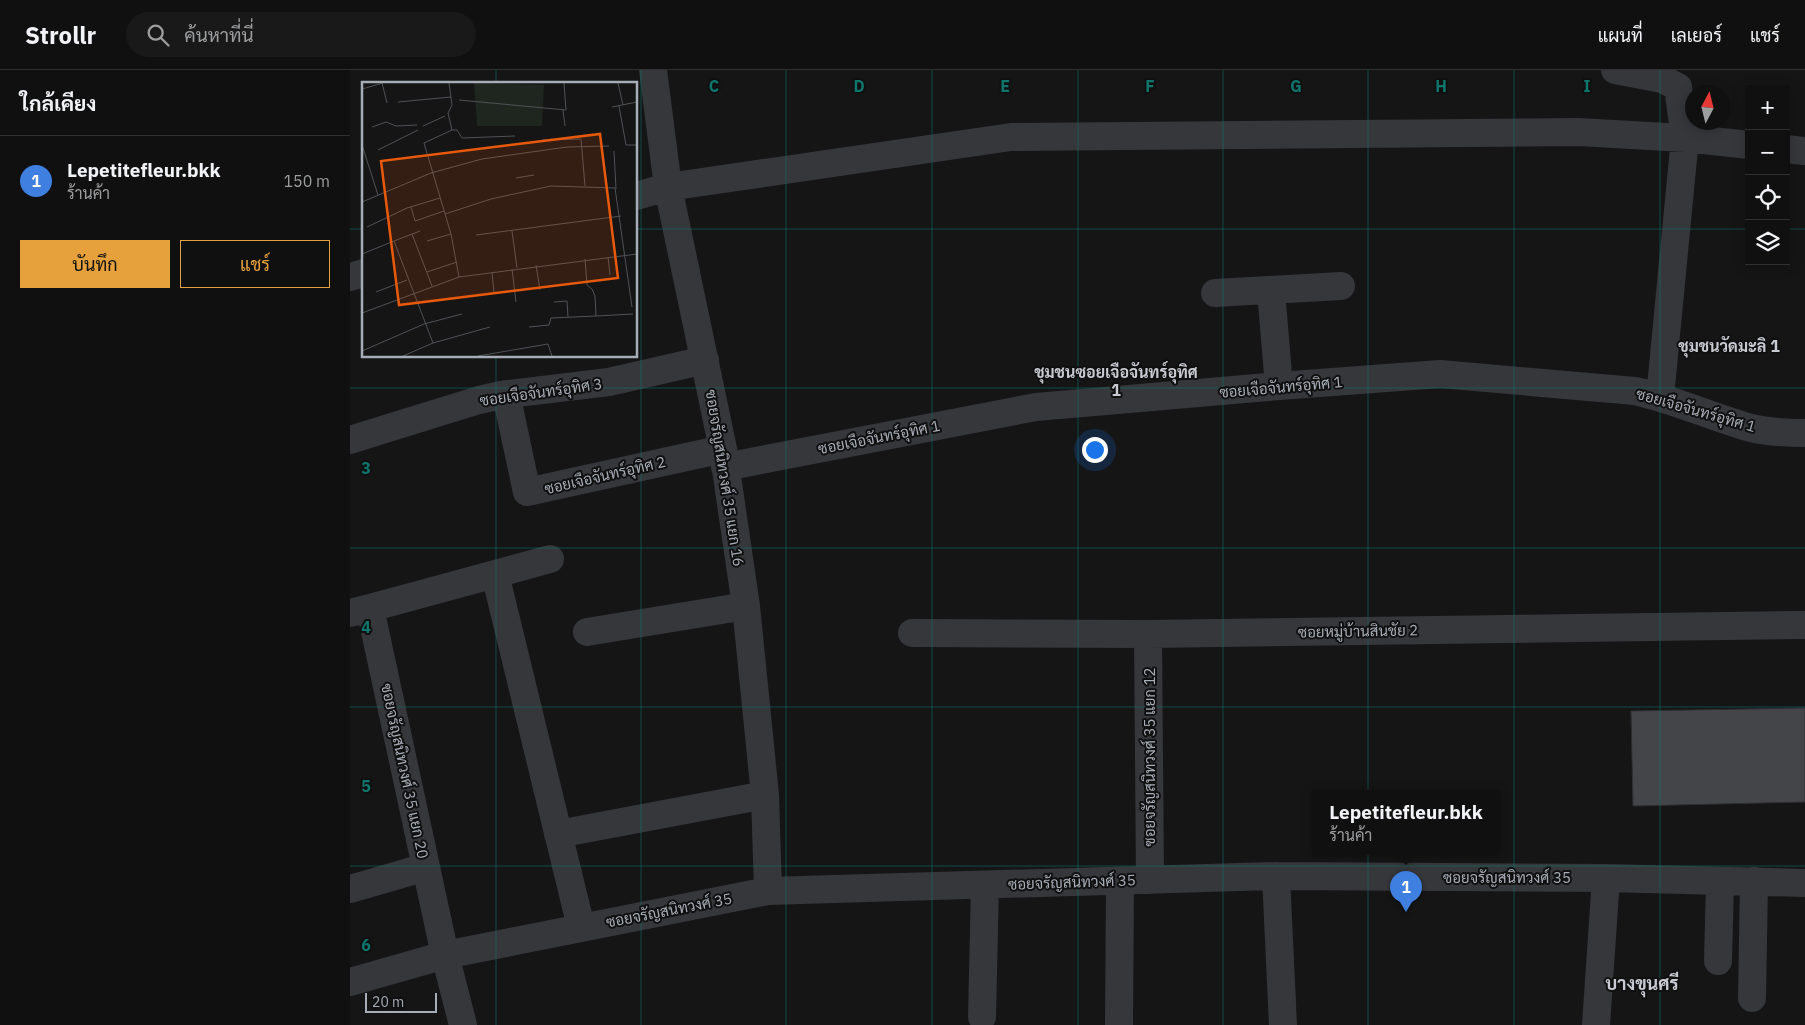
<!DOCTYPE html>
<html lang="th">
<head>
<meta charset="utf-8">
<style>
  body { margin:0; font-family:"IBM Plex Sans",Sarabun,sans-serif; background:#191919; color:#f1f3f6 }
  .controls { position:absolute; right:15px; top:15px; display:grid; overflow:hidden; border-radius:0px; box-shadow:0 2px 12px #0003 }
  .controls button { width:45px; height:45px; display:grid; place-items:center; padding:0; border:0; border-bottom:1px solid #303030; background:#101010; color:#f1f3f6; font:25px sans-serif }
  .compass { position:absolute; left:1335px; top:15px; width:45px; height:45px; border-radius:50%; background:#101010; box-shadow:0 2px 12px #0003; rotate:7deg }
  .scale { position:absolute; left:15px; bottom:12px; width:72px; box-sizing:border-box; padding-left:5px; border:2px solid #a7adb6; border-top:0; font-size:14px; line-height:18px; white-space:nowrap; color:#a7adb6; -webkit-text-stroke:4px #101011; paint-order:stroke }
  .you { position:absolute; left:744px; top:379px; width:18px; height:18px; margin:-12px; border:4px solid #fff; border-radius:50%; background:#1a73e8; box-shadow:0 0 0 8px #1a73e833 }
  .badge { display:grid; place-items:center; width:32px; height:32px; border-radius:50%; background:#e6a13c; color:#fff; font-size:16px; font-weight:700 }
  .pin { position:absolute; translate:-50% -41px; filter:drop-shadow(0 1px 2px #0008) }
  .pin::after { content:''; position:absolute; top:26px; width:18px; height:15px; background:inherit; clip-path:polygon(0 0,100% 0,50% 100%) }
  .popup { position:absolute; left:962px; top:720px; width:188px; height:65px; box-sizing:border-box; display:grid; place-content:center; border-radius:0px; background:#101010; filter:drop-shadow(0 1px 4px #0005); font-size:16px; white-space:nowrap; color:#9c9d9f }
  .popup b { font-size:19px; color:#f1f3f6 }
  .popup::after { content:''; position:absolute; left:50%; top:100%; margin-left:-10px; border:10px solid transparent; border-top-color:#101010 }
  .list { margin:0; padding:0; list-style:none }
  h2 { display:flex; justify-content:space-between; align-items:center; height:65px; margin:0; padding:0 20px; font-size:21px }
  h2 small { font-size:16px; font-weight:400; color:#9c9d9f }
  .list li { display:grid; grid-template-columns:32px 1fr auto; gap:15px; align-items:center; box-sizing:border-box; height:90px; padding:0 20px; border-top:1px solid #303030 }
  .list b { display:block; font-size:19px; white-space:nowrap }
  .list p { margin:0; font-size:16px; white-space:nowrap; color:#9c9d9f }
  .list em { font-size:16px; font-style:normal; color:#9c9d9f }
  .actions { display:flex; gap:10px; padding:15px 20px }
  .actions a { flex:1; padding:11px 0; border:1px solid #e6a13c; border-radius:0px; text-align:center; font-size:18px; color:#e6a13c }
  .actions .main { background:#e6a13c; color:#111 }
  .icon { flex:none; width:28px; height:28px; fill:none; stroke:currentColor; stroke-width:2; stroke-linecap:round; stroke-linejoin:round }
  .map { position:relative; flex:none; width:1455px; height:955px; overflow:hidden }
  header { display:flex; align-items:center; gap:30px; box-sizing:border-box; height:70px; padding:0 25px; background:#101010; border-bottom:1px solid #303030 }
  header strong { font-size:24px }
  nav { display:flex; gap:28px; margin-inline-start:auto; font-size:18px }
  .search { width:350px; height:45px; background:#191919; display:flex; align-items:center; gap:12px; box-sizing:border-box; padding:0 18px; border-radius:28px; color:#9c9d9f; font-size:19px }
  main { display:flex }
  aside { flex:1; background:#101010 }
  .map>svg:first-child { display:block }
  .building { fill:#444549; stroke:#2f2f32 }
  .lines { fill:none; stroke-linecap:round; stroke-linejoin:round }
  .minor { stroke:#36373b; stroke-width:28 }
  .grid { fill:none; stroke:#0f766e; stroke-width:1; stroke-opacity:0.55 }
  .labels { text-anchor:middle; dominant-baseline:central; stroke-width:4; stroke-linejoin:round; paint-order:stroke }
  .street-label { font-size:15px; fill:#a7adb6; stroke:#101011 }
  .neighbourhood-label { font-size:16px; font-weight:bold; fill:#c8cbd2; stroke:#101011 }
  .quarter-label { font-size:18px; font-weight:bold; fill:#c8cbd2; stroke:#101011 }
  .inset-road { fill:none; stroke:#4f5256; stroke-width:1 }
  .view { fill:#e8590c; fill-opacity:0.15; stroke:#e8590c; stroke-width:2.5 }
  .inset-edge { fill:none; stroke:#a7adb6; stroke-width:2.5 }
  .grid-label { font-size:16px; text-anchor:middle; font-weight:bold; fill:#0f766e; stroke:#101011; stroke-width:4; stroke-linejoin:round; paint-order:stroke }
</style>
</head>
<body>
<header>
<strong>Strollr</strong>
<div class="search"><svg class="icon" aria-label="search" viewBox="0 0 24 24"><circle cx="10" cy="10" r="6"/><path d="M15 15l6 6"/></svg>ค้นหาที่นี่</div>
<nav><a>แผนที่</a><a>เลเยอร์</a><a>แชร์</a></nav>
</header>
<main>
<aside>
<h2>ใกล้เคียง<small></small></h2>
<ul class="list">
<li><span class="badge" style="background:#3f7fe0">1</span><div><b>Lepetitefleur.bkk</b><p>ร้านค้า</p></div><em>150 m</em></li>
</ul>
<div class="actions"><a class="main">บันทึก</a><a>แชร์</a></div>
</aside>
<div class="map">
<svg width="1455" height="955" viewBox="0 0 1455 955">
  <rect width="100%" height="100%" fill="#151516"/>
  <path class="building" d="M 1455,638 L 1455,732 L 1283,736 L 1281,641 Z"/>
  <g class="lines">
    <path class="minor" d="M 303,0 L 318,117 L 373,379 L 396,536 L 415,725 L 418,821
      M 1265,0 L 1312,9 L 1328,17 L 1335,68 L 1310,327
      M 1436,79 L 1455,81
      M 286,126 L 318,117 L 661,67 L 1228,62 L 1335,68 L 1399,75
      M 0,207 L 14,203
      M 921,221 L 929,316
      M 865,223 L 991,216
      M 156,324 L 177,422 L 373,379
      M 0,370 L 129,330 L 151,325 L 259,312 L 355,290
      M 375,397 L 686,337 L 929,316 L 1090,304 L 1285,321 C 1325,330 1362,347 1401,358 C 1418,362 1437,363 1455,363
      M 145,504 L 231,857
      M 20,538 L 200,489
      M 0,543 L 20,538 L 95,885 L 113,955
      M 237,562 L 396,536
      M 562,563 L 798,564 L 1455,555
      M 798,564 L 800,810
      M 208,764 L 415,725
      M 926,806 L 933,955
      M 0,819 L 76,797
      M 1368,891 L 1370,811
      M 0,912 L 95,885 L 418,821 L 926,806 L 1256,808 L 1455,813
      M 1402,928 L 1404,811
      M 632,947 L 635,815
      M 769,955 L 770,811
      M 1246,955 L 1256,808"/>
  </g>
  <path class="grid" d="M 146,0 L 146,14M 291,0 L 291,955M 436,0 L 436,955M 582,0 L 582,955M 728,0 L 728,955M 873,0 L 873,955M 1018,0 L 1018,955M 1164,0 L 1164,955M 1310,0 L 1310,955M 0,159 L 14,159M 286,159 L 1399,159M 1436,159 L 1455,159M 146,286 L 146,955M 0,318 L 1455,318M 0,478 L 1455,478M 0,637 L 1455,637M 0,796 L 1455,796"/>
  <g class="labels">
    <g class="street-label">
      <text transform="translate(931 317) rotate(-5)">ซอยเจือจันทร์อุทิศ 1</text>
      <text transform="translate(191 322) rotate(-8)">ซอยเจือจันทร์อุทิศ 3</text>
      <text transform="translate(1346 340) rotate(16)">ซอยเจือจันทร์อุทิศ 1</text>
      <text transform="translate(529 367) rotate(-11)">ซอยเจือจันทร์อุทิศ 1</text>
      <text transform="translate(255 405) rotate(-13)">ซอยเจือจันทร์อุทิศ 2</text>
      <text transform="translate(375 408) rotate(81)">ซอยจรัญสนิทวงศ์ 35 แยก 16</text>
      <text transform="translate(1008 561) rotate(-1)">ซอยหมู่บ้านสินชัย 2</text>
      <text transform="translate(799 687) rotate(-90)">ซอยจรัญสนิทวงศ์ 35 แยก 12</text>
      <text transform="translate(55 701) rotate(78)">ซอยจรัญสนิทวงศ์ 35 แยก 20</text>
      <text x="1157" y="807">ซอยจรัญสนิทวงศ์ 35</text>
      <text transform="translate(722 812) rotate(-2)">ซอยจรัญสนิทวงศ์ 35</text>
      <text transform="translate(319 840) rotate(-11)">ซอยจรัญสนิทวงศ์ 35</text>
    </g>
    <g class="neighbourhood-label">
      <text x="1379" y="276">ชุมชนวัดมะลิ 1</text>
      <text x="766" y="302">ชุมชนซอยเจือจันทร์อุทิศ<tspan x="766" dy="18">1</tspan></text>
    </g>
    <g class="quarter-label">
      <text x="1292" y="913">บางขุนศรี</text>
    </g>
  </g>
  <g transform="translate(12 12)">
    <rect width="275" height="275" fill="#151516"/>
    <path d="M 112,1 L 182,3 L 180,44 L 115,44 Z" fill="#1f261f"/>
    <path class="inset-road" d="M 20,1 L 25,21M 87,1 L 90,23 L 86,31 L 90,48M 256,1 L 261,23M 0,7 L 21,1M 97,18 L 204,28 L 202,1M 36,20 L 89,15M 257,24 L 264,63 L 275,63M 250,25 L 275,20M 201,28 L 203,44M 61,44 L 83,34M 10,45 L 24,40 L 34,44 L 55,43M 90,48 L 62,61 L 89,152 L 97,195M 90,48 L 95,48 L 100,56 L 153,54M 181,58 L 219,57 L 223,104M 0,63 L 16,113M 16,68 L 56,48M 252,69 L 254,107M 154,96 L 172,93M 0,120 L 69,91 L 120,77 L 205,65 L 247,64M 49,125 L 53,139 L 82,129M 83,132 L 129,117 L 189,104 L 253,106 L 270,225M 5,145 L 45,126 L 78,116M 150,149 L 155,186M 50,152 L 70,204M 114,153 L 259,134M 32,159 L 58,149M 65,159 L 89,152M 0,172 L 32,159 L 71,261M 246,175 L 248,193M 223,177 L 225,203 L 230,207 L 233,214 L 234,234 L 271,232M 174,183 L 178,208M 150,187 L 154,220M 65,190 L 95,180M 130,190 L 132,210M 14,210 L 45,198M 192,220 L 205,219 L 206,235M 0,231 L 97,195 L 275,172M 167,245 L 187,243 L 189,236 L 234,234M 0,269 L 62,242 L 100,232M 41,274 L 71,261 L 128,245M 116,274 L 186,262 L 190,274"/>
    <path class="view" d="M 238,52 L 256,196 L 37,223 L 19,79 Z"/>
    <rect width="275" height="275" class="inset-edge"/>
  </g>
  <g class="grid-label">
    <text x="364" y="22">C</text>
    <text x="509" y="22">D</text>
    <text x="655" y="22">E</text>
    <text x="800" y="22">F</text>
    <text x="946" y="22">G</text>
    <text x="1091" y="22">H</text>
    <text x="1237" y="22">I</text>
    <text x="16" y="404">3</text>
    <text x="16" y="563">4</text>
    <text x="16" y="722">5</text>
    <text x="16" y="881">6</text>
  </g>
</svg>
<div class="controls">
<button>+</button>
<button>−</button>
<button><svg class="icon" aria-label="locate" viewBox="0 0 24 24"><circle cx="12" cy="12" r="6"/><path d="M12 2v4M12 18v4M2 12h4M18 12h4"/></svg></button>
<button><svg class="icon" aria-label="layers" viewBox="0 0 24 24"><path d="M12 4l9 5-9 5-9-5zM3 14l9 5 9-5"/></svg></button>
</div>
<svg class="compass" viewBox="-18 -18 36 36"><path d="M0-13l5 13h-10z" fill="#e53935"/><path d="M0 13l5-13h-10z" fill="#9c9d9f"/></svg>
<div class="scale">20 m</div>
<div class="you"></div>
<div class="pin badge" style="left:1056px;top:842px;background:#3f7fe0">1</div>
<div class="popup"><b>Lepetitefleur.bkk</b>ร้านค้า</div>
</div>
</main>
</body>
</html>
